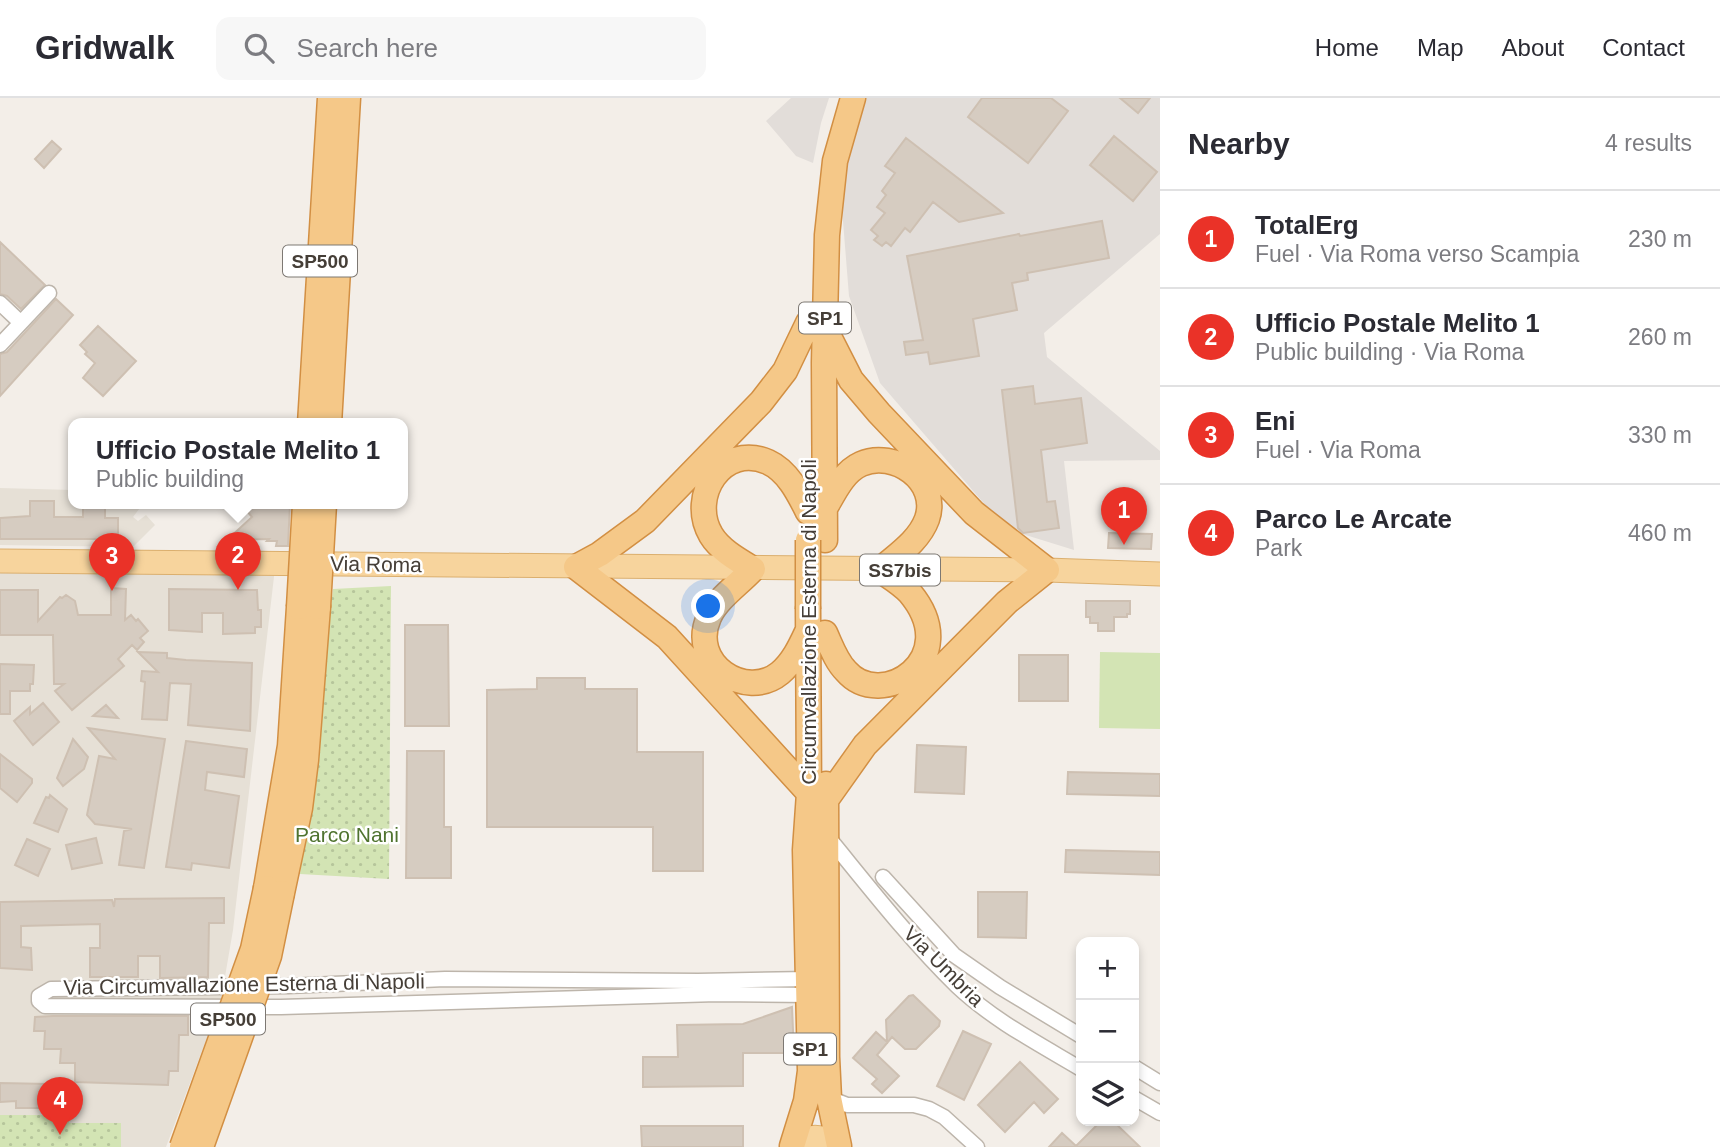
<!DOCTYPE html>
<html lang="en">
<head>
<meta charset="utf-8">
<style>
  body { margin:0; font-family:Helvetica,sans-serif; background:#f7f7f7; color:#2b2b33 }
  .controls { position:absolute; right:21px; bottom:21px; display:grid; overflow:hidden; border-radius:14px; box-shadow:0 4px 10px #0003 }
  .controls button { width:63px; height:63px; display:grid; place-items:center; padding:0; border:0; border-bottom:2px solid #e1e1e2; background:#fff; color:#2b2b33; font:35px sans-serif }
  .you { position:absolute; left:709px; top:509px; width:24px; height:24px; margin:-18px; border:5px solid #fff; border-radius:50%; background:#1a73e8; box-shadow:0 0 0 10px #1a73e833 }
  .badge { display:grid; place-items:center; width:46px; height:46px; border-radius:50%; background:#ea3228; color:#fff; font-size:23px; font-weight:700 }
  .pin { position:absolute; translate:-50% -58px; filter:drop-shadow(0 2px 4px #0008) }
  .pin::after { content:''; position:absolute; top:37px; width:24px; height:21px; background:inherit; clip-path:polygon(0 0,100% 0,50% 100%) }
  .popup { position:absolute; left:68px; top:320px; width:340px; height:91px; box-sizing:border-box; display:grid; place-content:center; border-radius:14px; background:#fff; filter:drop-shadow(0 2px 5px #0005); font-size:23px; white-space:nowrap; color:#7c7c81 }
  .popup b { font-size:26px; color:#2b2b33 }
  .popup::after { content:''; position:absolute; left:50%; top:100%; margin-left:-14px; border:14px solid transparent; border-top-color:#fff }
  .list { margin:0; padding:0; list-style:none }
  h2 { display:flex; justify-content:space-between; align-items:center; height:91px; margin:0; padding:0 28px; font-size:30px }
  h2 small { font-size:23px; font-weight:400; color:#7c7c81 }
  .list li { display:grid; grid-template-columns:46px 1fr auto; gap:21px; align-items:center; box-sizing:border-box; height:98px; padding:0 28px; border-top:2px solid #e1e1e2 }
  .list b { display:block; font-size:26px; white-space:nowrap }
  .list p { margin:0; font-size:23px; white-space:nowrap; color:#7c7c81 }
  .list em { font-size:23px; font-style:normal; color:#7c7c81 }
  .icon { flex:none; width:38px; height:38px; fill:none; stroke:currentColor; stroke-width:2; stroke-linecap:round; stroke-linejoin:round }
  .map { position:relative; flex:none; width:1160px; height:1049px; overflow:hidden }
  header { display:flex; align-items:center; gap:42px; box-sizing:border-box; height:98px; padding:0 35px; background:#fff; border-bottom:2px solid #e1e1e2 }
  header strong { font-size:33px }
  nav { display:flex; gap:38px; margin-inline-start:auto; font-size:24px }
  .search { width:490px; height:63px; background:#f7f7f7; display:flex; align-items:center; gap:18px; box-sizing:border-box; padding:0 24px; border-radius:14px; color:#7c7c81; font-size:26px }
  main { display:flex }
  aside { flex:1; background:#fff }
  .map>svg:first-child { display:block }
  .residential { fill:#e6e0d6 }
  .industrial { fill:#e2ddd9 }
  .park { fill:url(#park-dots) }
  .pitch { fill:#d3e4b4 }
  .building { fill:#d6ccc1; stroke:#cec0b2; stroke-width:2 }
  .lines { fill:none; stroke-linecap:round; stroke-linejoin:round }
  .minor-casing { stroke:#bdb5ab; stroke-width:17 }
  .primary-casing { stroke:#dbaf6e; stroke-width:25 }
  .trunk-casing { stroke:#d28f43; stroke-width:27 }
  .minor { stroke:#fff; stroke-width:14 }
  .primary { stroke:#f7d49d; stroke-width:23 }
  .trunk { stroke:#f5c888; stroke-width:24 }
  .trunk-bridge-casing { stroke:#d28f43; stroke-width:27; stroke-linecap:butt }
  .trunk-bridge { stroke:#f5c888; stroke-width:24 }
  .labels { text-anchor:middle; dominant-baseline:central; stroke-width:5; stroke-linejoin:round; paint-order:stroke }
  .shield { fill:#fff; stroke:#7d7873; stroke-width:2 }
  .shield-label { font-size:19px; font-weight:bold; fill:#453e37 }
  .street-label { font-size:21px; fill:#453e37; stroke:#fff }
  .park-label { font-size:21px; fill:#4f732f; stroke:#fff }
</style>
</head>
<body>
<header>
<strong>Gridwalk</strong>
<div class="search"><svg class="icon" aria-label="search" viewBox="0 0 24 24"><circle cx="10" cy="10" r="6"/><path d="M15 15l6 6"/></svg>Search here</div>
<nav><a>Home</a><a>Map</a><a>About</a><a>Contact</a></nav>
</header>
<main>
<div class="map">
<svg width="1160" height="1049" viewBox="0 0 1160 1049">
  <defs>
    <pattern id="park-dots" width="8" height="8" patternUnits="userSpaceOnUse" patternTransform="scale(1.75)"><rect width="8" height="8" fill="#d3e4b4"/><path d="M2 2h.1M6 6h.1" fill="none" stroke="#b6c59b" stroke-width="1.8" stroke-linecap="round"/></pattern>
  </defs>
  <rect width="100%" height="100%" fill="#f3eee8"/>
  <path class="residential" d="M 0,390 L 73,392 L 74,406 L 143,406 L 133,419 L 138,423 L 146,417 L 155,427 L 133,449 L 0,447 Z
    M 0,468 L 275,470 L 233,832 L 221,902 L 166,1049 L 0,1049 Z"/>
  <path class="industrial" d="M 791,0 L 829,0 L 821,25 L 813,65 L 796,58 L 766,23 Z
    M 862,0 L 1160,0 L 1160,136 L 1044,235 L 1047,259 L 1160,353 L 1160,362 L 1064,363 L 1074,452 L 1006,431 L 880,285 L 849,198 L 841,98 L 852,37 Z"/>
  <path class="park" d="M 391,488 L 389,781 L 300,776 L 333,491 Z
    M 0,1017 L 69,1017 L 69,1025 L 121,1025 L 121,1049 L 0,1049 Z"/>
  <path class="pitch" d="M 1100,554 L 1160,555 L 1160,631 L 1099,630 Z"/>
  <path class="building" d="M 982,0 L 1051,0 L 1068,13 L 1028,65 L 968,19 Z
    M 1120,0 L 1150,0 L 1138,15 Z
    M 1114,38 L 1157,74 L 1133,103 L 1090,67 Z
    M 906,40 L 1003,115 L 959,124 L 933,104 L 910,134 L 905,130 L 891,148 L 886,144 L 882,148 L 874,142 L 878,138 L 871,132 L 885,115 L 877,109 L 886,97 L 882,93 L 895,75 L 885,68 Z
    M 52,43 L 61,51 L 44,70 L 35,61 Z
    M 1102,123 L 1109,160 L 1027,175 L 1028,182 L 1012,185 L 1017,212 L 973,221 L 979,258 L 930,266 L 928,254 L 906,257 L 904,244 L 923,242 L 907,158 L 1019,136 L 1020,138 Z
    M 0,144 L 45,187 L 21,211 L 7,198 L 0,196 Z
    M 56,201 L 73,217 L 0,298 L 0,256 L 7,254 Z
    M 98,228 L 136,263 L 103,298 L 83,280 L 95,265 L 85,256 L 87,254 L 80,247 Z
    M 1033,288 L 1035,306 L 1081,300 L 1087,345 L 1041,352 L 1047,404 L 1055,403 L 1059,430 L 1023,435 L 1018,430 L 1002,292 Z
    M 30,403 L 54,403 L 54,419 L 83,419 L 83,406 L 105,406 L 105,420 L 118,420 L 118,441 L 0,441 L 0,420 L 30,418 Z
    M 241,406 L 290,406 L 288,448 L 276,448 L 277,443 L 267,443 L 269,441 L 227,442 L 252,419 Z
    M 1109,435 L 1152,436 L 1151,451 L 1108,450 Z
    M 111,490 L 126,491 L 125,522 L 131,517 L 136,523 L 138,521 L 148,533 L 140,540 L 144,544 L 137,552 L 132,547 L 118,561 L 124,568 L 72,612 L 55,593 L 64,586 L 54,586 L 53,537 L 0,537 L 0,492 L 38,492 L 38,523 L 60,499 L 62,500 L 66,497 L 75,503 L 78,517 L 111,517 Z
    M 169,491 L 257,492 L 258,512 L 261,512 L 261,529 L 255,529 L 255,535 L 223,536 L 223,515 L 202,515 L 202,534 L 169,532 Z
    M 1086,503 L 1130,503 L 1130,516 L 1127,516 L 1127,519 L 1114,519 L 1114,533 L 1098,533 L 1098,525 L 1090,525 L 1090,519 L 1086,519 Z
    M 405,527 L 448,527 L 449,628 L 405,628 Z
    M 138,554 L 167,555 L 167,560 L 186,562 L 252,565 L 250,633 L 188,627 L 191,586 L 170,585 L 167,622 L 142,621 L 145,584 L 141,583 L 142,573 L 158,574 Z
    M 1019,557 L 1068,557 L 1068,603 L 1019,603 Z
    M 0,566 L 34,567 L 33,586 L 30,586 L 30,593 L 10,593 L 10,616 L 0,616 Z
    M 537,580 L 585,580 L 585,591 L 637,591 L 637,654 L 703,654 L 703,773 L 653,773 L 653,729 L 487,729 L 487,592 L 537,591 Z
    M 43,605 L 59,624 L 33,647 L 14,623 L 30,609 L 30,616 Z
    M 106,607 L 118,620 L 93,618 Z
    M 88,630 L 165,641 L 144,770 L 119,767 L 124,733 L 132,731 L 95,726 L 87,717 L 99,658 L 115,661 Z
    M 73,641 L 88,659 L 84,671 L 63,688 L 57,680 Z
    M 186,643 L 247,651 L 244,679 L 207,674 L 205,692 L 239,698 L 229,770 L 192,765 L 191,772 L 166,769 Z
    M 917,647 L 966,649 L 964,696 L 915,694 Z
    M 407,653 L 444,653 L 444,729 L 451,729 L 451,780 L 406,780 Z
    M 0,656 L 32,681 L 32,685 L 17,704 L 0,690 Z
    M 1068,674 L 1160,676 L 1160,698 L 1067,696 Z
    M 50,697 L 67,711 L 58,734 L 34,725 L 46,699 L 49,700 Z
    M 96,740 L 102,765 L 72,771 L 66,747 Z
    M 27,741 L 50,751 L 38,778 L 15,767 Z
    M 1066,752 L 1160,754 L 1160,777 L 1065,774 Z
    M 978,794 L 1027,794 L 1026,840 L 978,839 Z
    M 224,800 L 224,825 L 209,825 L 208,879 L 160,880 L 160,858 L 138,858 L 138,879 L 90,879 L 90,850 L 100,850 L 100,826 L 21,828 L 21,849 L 31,850 L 32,872 L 0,870 L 0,804 L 112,802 L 114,809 L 115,801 Z
    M 913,897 L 940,923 L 939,928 L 916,951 L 905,951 L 892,939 L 877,957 L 899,978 L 882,995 L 872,986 L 877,981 L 853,960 L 876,934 L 887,944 L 886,922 L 909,898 Z
    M 792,909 L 794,955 L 743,955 L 743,988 L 643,989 L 643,959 L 678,959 L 677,927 L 743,926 Z
    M 53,918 L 188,918 L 188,937 L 179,937 L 178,973 L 169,973 L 168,987 L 75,984 L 75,965 L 60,965 L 61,951 L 44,951 L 45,933 L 34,933 L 35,919 Z
    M 963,933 L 991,946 L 964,1002 L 937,988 Z
    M 1020,964 L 1058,1001 L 1044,1015 L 1034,1004 L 1005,1034 L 978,1007 Z
    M 0,985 L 48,986 L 48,1010 L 16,1010 L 16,1003 L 0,1004 Z
    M 1101,1023 L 1113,1023 L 1140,1049 L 1049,1049 L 1062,1035 L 1076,1048 Z
    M 641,1028 L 743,1028 L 743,1049 L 642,1049 Z"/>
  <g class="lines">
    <g class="minor-casing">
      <path id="minor" d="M 0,205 L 20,224
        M 0,247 L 49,195
        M 828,739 C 869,789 910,842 957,888 C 993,922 1039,946 1081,971
        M 883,779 L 954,857 L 1000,889 L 1081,938
        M 809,881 L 698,883 L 445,881 L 288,888 L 51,891 L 39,898 L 39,903 L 45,908 L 281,909 L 717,896 L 810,897
        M 1134,969 L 1160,985
        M 829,1000 L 847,1007 L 914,1007 L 929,1011 L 944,1019 L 977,1049
        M 1134,1000 L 1160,1015"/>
    </g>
    <g class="primary-casing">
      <path id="primary" d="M 0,463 L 1047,472 L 1160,476
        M 792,1049 C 807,1036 823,1036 839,1049"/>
    </g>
    <g class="trunk-casing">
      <path id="trunk" d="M 808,225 L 785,273 L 761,304 L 645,423 L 600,456 L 576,469 L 667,539 L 809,695
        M 825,231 L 851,282 L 879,315 L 974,415 L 1047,472 L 1007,504 L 865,647 L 826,702
        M 310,326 L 330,0
        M 329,326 L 348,0
        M 824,412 C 834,395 843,374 861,366 C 894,351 940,383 927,421 C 919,443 897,457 880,472 C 890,479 902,486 910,495 C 965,561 881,614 846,573 C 836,563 831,548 825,535
        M 825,442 L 824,265 L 827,137 L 835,63 L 853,0
        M 807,534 C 800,549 793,564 780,575 C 746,603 688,566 709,519 C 717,501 739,486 753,471 C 738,462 720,452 711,437 C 688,398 723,344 768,364 C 788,373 799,396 808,414
        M 826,686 L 827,959 L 829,1000 L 839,1048
        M 266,790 L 290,648 L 299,509
        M 282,795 L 300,710 L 306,662 L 318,509
        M 792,1048 L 806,1003 L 810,973 L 805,752 L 809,695 L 808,511"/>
    </g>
    <use href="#minor" class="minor"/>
    <use href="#primary" class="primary"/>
    <use href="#trunk" class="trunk"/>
    <g class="trunk-bridge-casing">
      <path id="trunk-bridge" d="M 808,442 L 808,511
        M 299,509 L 305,406
        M 318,509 L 324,406
        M 182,1049 L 253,851 L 266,790
        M 201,1049 L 269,858 L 282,795"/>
    </g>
    <use href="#trunk-bridge" class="trunk-bridge"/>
  </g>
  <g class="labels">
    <g class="shield">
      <rect x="283" y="147.5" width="74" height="31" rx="5"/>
      <rect x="799" y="204.5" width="52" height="31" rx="5"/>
      <rect x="860" y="456.5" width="80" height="31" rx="5"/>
      <rect x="191" y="905.5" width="74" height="31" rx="5"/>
      <rect x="784" y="935.5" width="52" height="31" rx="5"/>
    </g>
    <g class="shield-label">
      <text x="320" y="163">SP500</text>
      <text x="825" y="220">SP1</text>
      <text x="900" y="472">SS7bis</text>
      <text x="228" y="921">SP500</text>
      <text x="810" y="951">SP1</text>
    </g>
    <g class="street-label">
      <text transform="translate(376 466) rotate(1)">Via Roma</text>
      <text transform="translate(808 524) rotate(-90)">Circumvallazione Esterna di Napoli</text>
      <text transform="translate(944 868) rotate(45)">Via Umbria</text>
      <text transform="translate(244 886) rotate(-1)">Via Circumvallazione Esterna di Napoli</text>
    </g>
    <g class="park-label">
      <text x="347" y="736">Parco Nani</text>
    </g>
  </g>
</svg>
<div class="controls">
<button>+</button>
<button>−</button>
<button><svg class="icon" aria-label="layers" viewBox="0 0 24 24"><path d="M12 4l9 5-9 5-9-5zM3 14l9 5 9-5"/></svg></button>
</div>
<div class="you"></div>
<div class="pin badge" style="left:1124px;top:447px">1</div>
<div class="pin badge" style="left:238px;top:492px">2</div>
<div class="popup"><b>Ufficio Postale Melito 1</b>Public building</div>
<div class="pin badge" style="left:112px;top:493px">3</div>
<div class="pin badge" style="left:60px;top:1037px">4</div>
</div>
<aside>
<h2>Nearby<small>4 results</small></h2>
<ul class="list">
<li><span class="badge">1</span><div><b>TotalErg</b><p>Fuel · Via Roma verso Scampia</p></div><em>230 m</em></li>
<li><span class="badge">2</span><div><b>Ufficio Postale Melito 1</b><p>Public building · Via Roma</p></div><em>260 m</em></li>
<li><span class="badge">3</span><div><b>Eni</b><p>Fuel · Via Roma</p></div><em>330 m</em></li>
<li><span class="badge">4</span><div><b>Parco Le Arcate</b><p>Park</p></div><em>460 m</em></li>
</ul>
</aside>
</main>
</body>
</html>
